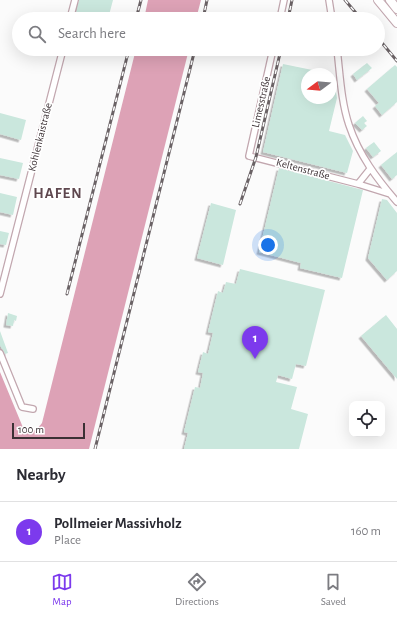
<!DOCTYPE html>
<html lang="en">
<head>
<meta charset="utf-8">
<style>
  body { margin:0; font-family:"Alegreya Sans",sans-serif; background:#f2f2f3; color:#2b2b33 }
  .controls { position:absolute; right:12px; bottom:12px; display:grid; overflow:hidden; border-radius:8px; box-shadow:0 4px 16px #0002 }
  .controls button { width:36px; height:36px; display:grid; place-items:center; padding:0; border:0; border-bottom:1px solid #e1e1e2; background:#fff; color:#2b2b33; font:20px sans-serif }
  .compass { position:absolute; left:301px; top:68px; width:36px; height:36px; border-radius:50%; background:#fff; box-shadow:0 4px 16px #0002; rotate:254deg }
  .scale { position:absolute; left:12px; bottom:10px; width:73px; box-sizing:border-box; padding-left:4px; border:2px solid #3b3034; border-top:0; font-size:11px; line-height:14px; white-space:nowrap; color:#3b3034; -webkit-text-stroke:3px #fff; paint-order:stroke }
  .you { position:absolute; left:268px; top:245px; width:14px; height:14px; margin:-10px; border:3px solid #fff; border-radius:50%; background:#1a73e8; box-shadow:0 0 0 6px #1a73e833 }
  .badge { display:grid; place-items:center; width:26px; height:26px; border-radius:50%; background:#7c3aed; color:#fff; font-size:13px; font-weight:700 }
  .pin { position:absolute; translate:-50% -33px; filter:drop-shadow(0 1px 2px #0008) }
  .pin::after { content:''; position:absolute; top:21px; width:14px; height:12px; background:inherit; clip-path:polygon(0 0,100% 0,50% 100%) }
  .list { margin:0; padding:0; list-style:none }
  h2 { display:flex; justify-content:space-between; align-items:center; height:52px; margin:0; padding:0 16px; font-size:17px }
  h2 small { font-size:13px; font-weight:400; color:#7c7c81 }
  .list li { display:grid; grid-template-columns:26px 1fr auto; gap:12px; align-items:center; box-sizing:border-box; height:60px; padding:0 16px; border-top:1px solid #e1e1e2 }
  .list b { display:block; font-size:15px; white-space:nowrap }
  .list p { margin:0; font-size:13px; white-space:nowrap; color:#7c7c81 }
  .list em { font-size:13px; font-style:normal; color:#7c7c81 }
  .icon { flex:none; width:22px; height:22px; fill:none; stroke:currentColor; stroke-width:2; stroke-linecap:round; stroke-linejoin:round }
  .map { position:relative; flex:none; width:397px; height:449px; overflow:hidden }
  .search { position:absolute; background:#fff; box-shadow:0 4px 16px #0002; left:12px; right:12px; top:12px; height:44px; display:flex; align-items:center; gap:10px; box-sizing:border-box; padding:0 14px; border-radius:22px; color:#7c7c81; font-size:15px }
  .sheet { height:112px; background:#fff }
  nav { display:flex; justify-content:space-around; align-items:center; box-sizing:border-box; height:56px; border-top:1px solid #e1e1e2; background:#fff; font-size:11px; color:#7c7c81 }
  nav a { display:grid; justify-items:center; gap:2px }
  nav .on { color:#7c3aed }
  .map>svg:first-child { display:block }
  .water { fill:#dda2b6 }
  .building { fill:#cae7dd; filter:url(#shadow) }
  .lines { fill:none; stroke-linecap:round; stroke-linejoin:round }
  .minor-casing { stroke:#c2a7af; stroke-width:8 }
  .primary-casing { stroke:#c2a7af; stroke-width:10 }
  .minor { stroke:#fff; stroke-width:5.5 }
  .primary { stroke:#fff; stroke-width:8 }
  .rail-casing { stroke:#6a6265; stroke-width:3 }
  .rail { stroke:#fff; stroke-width:1.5; stroke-dasharray:4.5; stroke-linecap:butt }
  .labels { text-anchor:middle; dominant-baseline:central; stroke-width:3.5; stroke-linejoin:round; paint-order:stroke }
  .street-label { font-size:11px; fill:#3b3034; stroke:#fff }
  .district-label { font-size:15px; font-weight:bold; letter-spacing:1px; fill:#5f484f; stroke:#fff }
</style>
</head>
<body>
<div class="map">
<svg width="397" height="449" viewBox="0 0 397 449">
  <defs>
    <filter id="shadow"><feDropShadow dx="-2.5" dy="2.5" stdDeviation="0" flood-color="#0004"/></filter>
  </defs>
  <rect width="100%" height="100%" fill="#fbfbfb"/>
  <path class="water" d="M 148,0 L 201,0 L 196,19 L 144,19 Z
    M 136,49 L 189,49 L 89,449 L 0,449 L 0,372 L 24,430 C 32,435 37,429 42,423 Z"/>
  <path class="building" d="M 79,0 L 113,0 L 108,19 L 75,19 Z
    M 367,63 L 372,68 L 357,80 L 353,74 Z
    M 283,64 L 322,72 L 321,74 L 307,74 L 307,98 L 331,98 L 331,77 L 333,77 L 337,98 L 329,131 L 345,135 L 353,151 L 347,173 L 263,152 Z
    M 395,65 L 397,67 L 397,102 L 382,115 L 375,106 L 379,103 L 367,89 Z
    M 0,113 L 26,120 L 21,140 L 0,134 Z
    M 363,116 L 367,121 L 364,123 L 367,126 L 362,130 L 355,123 Z
    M 374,142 L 381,151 L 373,157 L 366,148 Z
    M 397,152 L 397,175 L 392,179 L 381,165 Z
    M 0,158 L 23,163 L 19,179 L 0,175 Z
    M 279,168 L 363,190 L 342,278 L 300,268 L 301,263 L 259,252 Z
    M 0,193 L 17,197 L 13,215 L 0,212 Z
    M 382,199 L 387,200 L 397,213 L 397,271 L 387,280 L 368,258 Z
    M 211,203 L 236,210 L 223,265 L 197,258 Z
    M 0,231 L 9,233 L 6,245 L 0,244 Z
    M 240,269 L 325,290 L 306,366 L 296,364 L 292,379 L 278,375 L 276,382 L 297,387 L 291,409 L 308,414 L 299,449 L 184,449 L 188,433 L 184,432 L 195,387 L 200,388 L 203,373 L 198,372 L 203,352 L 208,354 L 213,333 L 208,332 L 218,291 L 223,293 L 226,282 L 236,284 Z
    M 8,313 L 17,316 L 16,321 L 14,320 L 13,326 L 6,325 Z
    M 386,315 L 397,329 L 397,379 L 361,336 Z
    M 0,331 L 8,353 L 5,354 L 0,345 Z"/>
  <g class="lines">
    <g class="minor-casing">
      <path id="minor" d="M 329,0 L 332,19
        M 70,19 L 75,0
        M 280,19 L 284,0
        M 273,49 L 249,156 L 358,184 L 390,194
        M 337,49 C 340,74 341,101 349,125 C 359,155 377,179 397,202
        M 358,184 L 370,169
        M 0,294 L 63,49
        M 0,353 L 22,407 L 33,409"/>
    </g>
    <g class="primary-casing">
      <path id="primary" d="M 378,0 L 397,23
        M 390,0 L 397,9"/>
    </g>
    <use href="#minor" class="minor"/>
    <use href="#primary" class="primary"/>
    <g class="rail-casing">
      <path id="rail" d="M 345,0 L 361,19
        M 136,19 L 141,0
        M 203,19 L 207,0
        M 288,19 L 292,0
        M 378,38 L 397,61
        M 240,204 L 256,157 L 281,49
        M 67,294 L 129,49
        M 95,449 L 195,49"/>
    </g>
    <use href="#rail" class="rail"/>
  </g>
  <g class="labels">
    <g class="street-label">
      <text transform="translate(261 102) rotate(-77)">Limesstraße</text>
      <text transform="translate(40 137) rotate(-76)">Kohlenkaistraße</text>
      <text transform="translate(303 169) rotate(15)">Keltenstraße</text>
    </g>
    <g class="district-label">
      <text x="58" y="193">HAFEN</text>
    </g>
  </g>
</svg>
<div class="controls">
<button><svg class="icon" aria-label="locate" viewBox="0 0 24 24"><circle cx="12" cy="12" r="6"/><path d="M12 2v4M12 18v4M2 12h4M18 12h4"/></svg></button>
</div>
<svg class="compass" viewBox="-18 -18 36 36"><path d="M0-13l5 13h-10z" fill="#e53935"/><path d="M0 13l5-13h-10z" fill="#7c7c81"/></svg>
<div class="scale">100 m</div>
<div class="you"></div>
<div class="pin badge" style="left:255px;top:359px">1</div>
<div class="search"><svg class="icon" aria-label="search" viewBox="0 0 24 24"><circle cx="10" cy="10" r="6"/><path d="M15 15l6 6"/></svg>Search here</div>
</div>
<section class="sheet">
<h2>Nearby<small></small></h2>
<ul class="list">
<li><span class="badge">1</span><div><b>Pollmeier Massivholz</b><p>Place</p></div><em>160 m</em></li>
</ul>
</section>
<nav>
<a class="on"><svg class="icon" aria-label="map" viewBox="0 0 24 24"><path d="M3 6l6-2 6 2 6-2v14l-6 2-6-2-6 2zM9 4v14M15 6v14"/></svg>Map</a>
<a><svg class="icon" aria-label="directions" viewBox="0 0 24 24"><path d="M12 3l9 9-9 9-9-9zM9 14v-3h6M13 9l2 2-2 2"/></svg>Directions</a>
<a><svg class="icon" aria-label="saved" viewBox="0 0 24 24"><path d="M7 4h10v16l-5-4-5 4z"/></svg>Saved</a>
</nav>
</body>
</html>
